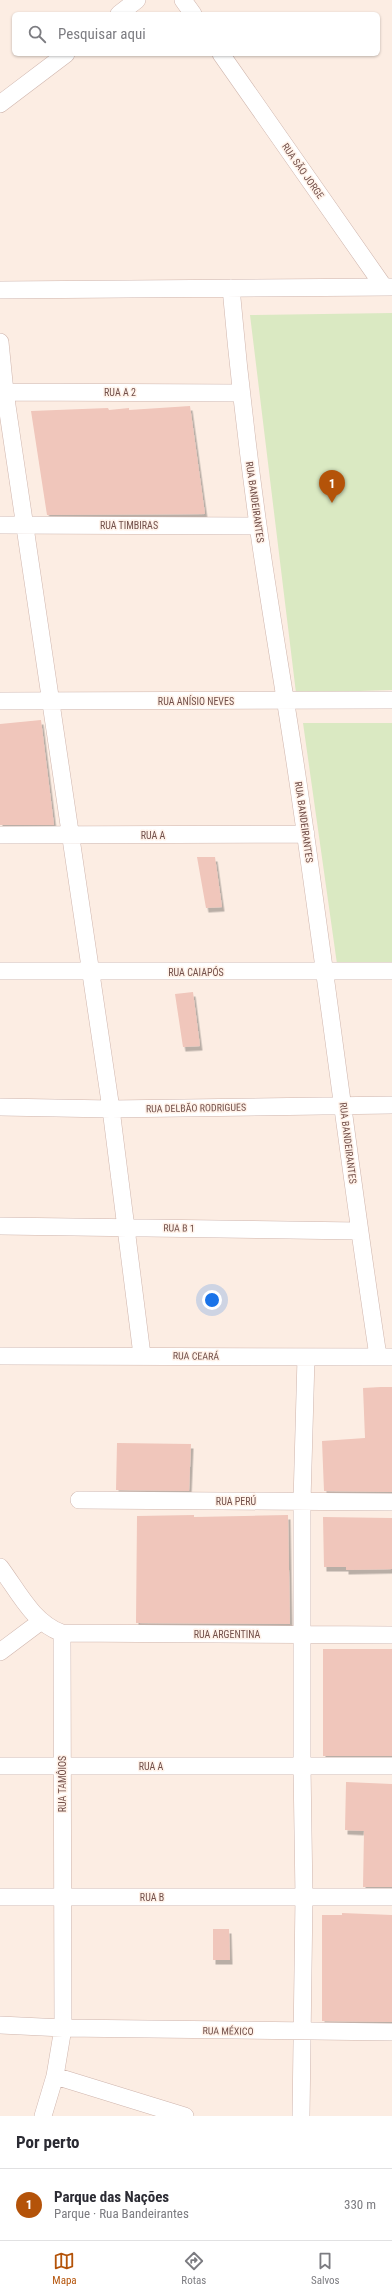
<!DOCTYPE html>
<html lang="pt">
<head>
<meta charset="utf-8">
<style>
  body { margin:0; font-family:"Roboto Condensed",sans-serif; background:#f7f7f7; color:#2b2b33 }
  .you { position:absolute; left:212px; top:1300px; width:14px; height:14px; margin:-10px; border:3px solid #fff; border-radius:50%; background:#1a73e8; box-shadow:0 0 0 6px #1a73e833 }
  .badge { display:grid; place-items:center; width:26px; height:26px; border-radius:50%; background:#b45309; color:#fff; font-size:13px; font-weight:700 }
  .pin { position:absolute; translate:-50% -33px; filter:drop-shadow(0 1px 2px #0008) }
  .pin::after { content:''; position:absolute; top:21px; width:14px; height:12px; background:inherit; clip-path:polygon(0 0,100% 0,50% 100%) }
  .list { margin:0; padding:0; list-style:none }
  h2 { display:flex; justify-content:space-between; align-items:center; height:52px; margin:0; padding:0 16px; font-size:17px }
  h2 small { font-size:13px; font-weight:400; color:#7c7c81 }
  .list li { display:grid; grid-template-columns:26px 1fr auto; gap:12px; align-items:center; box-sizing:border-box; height:72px; padding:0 16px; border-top:1px solid #e1e1e2 }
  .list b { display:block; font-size:15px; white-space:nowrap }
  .list p { margin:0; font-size:13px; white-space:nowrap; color:#7c7c81 }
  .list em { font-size:13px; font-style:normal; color:#7c7c81 }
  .icon { flex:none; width:22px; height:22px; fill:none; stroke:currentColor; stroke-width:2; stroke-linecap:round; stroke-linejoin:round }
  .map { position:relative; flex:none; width:392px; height:2116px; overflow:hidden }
  .search { position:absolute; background:#fff; box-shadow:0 1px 3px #0004; left:12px; right:12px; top:12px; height:44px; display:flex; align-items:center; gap:10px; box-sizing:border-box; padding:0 14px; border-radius:6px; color:#7c7c81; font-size:15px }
  .sheet { height:124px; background:#fff }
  nav { display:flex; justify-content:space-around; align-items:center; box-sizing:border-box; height:56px; border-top:1px solid #e1e1e2; background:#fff; font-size:11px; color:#7c7c81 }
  nav a { display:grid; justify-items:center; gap:2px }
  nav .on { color:#b45309 }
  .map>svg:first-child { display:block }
  .green { fill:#dae9c2 }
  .building { fill:#f0c6bb; filter:url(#shadow) }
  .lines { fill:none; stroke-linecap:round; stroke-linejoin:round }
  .minor-casing { stroke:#cfb5ad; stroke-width:18 }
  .minor { stroke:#fff; stroke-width:17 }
  .labels { text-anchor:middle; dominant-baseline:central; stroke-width:3; stroke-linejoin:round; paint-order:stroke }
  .street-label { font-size:10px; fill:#73504a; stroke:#fff2e9 }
</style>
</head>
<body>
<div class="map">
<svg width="392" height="2116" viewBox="0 0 392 2116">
  <defs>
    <filter id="shadow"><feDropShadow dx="2.5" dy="4.5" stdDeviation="0" flood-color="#0004"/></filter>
  </defs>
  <rect width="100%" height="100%" fill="#fcede3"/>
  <path class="green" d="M 392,313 L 392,690 L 296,693 L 250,315 Z
    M 303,723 L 392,723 L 392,964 L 337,964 Z"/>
  <path class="building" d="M 190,406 L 205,514 L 47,515 L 31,411 L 108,408 L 109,410 L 129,408 L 129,410 Z
    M 41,720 L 54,825 L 0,825 L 0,724 Z
    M 197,857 L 215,857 L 222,907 L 206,908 Z
    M 193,992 L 200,1046 L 183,1047 L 175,994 Z
    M 381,1387 L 392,1387 L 392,1492 L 324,1491 L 322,1441 L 365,1438 L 363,1388 Z
    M 117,1443 L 191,1444 L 189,1491 L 116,1490 Z
    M 194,1515 L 194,1517 L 288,1515 L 290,1624 L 136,1623 L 137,1516 Z
    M 323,1517 L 392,1518 L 392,1569 L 346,1570 L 346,1567 L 324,1567 Z
    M 323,1649 L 392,1649 L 392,1756 L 323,1756 Z
    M 346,1782 L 392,1784 L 392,1887 L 363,1887 L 364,1831 L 345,1830 Z
    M 342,1913 L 392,1915 L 392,2022 L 322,2021 L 322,1915 L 342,1915 Z
    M 213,1929 L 229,1929 L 230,1960 L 213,1960 Z"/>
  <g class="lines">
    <g class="minor-casing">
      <path id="minor" d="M 183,0 L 193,14
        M 119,14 L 137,0
        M 221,54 L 384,287
        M 0,104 L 66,54
        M 231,288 C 238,367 247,446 258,525 C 271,618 288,710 301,803 C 328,988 350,1172 378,1356
        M 0,290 L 392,287
        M 0,342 L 5,392 L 111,1109 L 142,1355
        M 0,392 L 241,393
        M 0,525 L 258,526
        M 0,701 L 392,700
        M 0,835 L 306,834
        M 0,971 L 392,971
        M 0,1107 L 111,1109 L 392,1105
        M 0,1226 L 358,1231
        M 0,1356 L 392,1357
        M 79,1500 L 392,1502
        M 0,1567 C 18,1591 33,1623 62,1633 L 63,2028 L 55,2076 L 43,2116
        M 62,1633 L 392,1635
        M 0,1652 L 40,1622
        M 0,1766 L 392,1766
        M 0,1897 L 392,1897
        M 0,2025 L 63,2028 L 392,2032
        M 55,2076 L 185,2116
        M 301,2116 L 304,1897 L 302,1766 L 302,1501 L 306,1358"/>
    </g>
    <use href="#minor" class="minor"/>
  </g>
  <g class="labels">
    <g class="street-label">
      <text transform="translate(303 171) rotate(55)">RUA SÃO JORGE</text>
      <text x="120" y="392">RUA A 2</text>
      <text transform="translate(255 502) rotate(82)">RUA BANDEIRANTES</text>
      <text x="129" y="525">RUA TIMBIRAS</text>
      <text x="196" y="701">RUA ANÍSIO NEVES</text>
      <text transform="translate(304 822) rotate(82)">RUA BANDEIRANTES</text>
      <text x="153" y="835">RUA A</text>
      <text x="196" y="972">RUA CAIAPÓS</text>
      <text transform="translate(196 1108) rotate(-1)">RUA DELBÃO RODRIGUES</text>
      <text transform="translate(348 1143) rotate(83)">RUA BANDEIRANTES</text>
      <text transform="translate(179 1228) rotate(1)">RUA B 1</text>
      <text transform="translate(196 1356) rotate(1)">RUA CEARÁ</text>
      <text x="236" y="1501">RUA PERÚ</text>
      <text x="227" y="1634">RUA ARGENTINA</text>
      <text x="151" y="1766">RUA A</text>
      <text transform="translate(62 1784) rotate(-90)">RUA TAMÔIOS</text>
      <text x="152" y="1897">RUA B</text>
      <text transform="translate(228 2031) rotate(1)">RUA MÉXICO</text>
    </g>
  </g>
</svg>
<div class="you"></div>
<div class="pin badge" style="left:332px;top:503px">1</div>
<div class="search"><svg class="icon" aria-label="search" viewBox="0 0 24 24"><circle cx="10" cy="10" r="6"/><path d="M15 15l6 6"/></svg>Pesquisar aqui</div>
</div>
<section class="sheet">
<h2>Por perto<small></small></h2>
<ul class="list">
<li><span class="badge">1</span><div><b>Parque das Nações</b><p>Parque · Rua Bandeirantes</p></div><em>330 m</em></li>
</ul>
</section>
<nav>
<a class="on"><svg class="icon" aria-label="map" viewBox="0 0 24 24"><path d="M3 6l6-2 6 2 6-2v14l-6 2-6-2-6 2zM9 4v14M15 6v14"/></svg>Mapa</a>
<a><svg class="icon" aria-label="directions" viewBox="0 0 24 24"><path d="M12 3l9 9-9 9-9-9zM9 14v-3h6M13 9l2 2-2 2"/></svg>Rotas</a>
<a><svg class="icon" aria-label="saved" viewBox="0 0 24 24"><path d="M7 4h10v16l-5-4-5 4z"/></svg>Salvos</a>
</nav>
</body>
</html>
